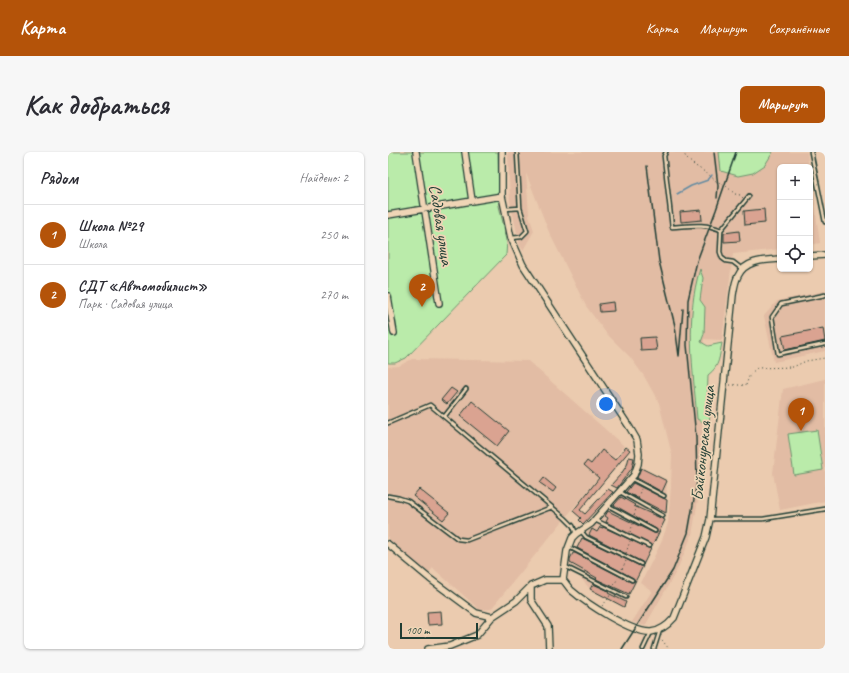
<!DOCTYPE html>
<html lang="ru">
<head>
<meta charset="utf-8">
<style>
  body { margin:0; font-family:Caveat,sans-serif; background:#f7f7f7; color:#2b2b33 }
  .controls { position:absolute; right:12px; top:12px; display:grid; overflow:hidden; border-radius:6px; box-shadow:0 1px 3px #0004 }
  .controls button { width:36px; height:36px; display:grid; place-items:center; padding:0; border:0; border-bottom:1px solid #e1e1e2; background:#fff; color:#2b2b33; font:20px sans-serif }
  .scale { position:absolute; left:12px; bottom:10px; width:78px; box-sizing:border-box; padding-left:4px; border:2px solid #1f3d34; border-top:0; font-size:11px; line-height:14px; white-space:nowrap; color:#1f3d34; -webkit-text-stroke:3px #efd5b6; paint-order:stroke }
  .you { position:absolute; left:218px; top:252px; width:14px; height:14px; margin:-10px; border:3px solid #fff; border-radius:50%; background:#1a73e8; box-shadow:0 0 0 6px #1a73e833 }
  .badge { display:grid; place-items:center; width:26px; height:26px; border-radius:50%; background:#b45309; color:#fff; font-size:13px; font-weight:700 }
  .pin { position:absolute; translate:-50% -33px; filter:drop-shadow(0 1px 2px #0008) }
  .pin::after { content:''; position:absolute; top:21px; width:14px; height:12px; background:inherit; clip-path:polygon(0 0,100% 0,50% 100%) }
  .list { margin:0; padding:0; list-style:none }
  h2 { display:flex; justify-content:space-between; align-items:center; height:52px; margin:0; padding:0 16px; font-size:17px }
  h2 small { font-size:13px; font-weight:400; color:#7c7c81 }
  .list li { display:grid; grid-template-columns:26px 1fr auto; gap:12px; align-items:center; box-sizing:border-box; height:60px; padding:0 16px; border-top:1px solid #e1e1e2 }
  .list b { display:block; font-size:15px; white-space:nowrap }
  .list p { margin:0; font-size:13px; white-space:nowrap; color:#7c7c81 }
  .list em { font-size:13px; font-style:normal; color:#7c7c81 }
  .icon { flex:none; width:22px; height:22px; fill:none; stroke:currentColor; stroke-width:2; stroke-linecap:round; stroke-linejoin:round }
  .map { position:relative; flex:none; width:437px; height:497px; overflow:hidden; border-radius:6px }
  header { display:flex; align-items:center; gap:24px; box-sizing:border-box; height:56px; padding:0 20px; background:#b45309; color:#fff }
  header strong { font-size:19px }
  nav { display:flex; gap:22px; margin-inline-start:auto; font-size:14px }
  .intro { display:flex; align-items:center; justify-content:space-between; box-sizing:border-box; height:96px; padding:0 24px }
  h1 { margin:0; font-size:28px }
  .button { padding:10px 18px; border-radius:6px; background:#b45309; color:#fff; font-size:14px; font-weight:700 }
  main { display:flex; gap:24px; padding:0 24px }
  aside { flex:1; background:#fff; border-radius:6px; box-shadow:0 1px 3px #0004 }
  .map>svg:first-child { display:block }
  .built { fill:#e2bca4 }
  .green { fill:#baebaa; stroke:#6c946f }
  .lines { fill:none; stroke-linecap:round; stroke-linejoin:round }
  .stream { stroke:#638ba2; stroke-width:1.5 }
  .building { fill:#daa391; stroke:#1f3d34 }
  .service-casing { stroke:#1f3d34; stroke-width:5.5 }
  .minor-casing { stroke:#1f3d34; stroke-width:8 }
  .path { stroke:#1f3d34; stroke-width:1; stroke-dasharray:1 3; stroke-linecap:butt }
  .service { stroke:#efd5b6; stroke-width:2.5 }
  .minor { stroke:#efd5b6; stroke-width:5.5 }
  .rail { stroke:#1f3d34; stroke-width:1.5 }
  .labels { text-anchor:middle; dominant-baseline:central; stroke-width:3.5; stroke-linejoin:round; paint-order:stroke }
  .street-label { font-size:17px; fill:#1f3d34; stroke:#efd5b6 }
</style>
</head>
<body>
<header>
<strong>Карта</strong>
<nav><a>Карта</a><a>Маршрут</a><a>Сохранённые</a></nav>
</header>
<div class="intro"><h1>Как добраться</h1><a class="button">Маршрут</a></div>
<main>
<aside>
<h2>Рядом<small>Найдено: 2</small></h2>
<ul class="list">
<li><span class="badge">1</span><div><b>Школа №29</b><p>Школа</p></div><em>250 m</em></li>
<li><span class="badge">2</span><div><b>СДТ «Автомобилист»</b><p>Парк · Садовая улица</p></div><em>270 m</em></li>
</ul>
</aside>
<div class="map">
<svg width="437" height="497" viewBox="0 0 437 497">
  <rect width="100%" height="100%" fill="#ebcbaf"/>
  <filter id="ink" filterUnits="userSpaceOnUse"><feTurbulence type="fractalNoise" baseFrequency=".025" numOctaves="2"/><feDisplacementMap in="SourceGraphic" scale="8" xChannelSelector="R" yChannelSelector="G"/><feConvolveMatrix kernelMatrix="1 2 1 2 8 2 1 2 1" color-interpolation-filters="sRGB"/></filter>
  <g filter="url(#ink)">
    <path class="built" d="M 120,0 L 419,0 L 421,15 L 392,15 L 392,97 L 345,102 L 334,188 L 316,187 L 313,330 L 304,383 L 289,418 L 257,474 L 244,470 L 264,439 L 253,431 L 273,391 L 280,371 L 283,335 L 284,303 L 271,251 L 256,224 L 242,205 L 218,181 L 198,154 L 161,80 L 138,21 L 141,63 L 146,79 L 135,98 L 132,94 L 122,49 Z
      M 422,20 L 432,91 L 422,93 Z
      M 437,139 L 437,199 L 386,210 L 376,164 L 389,149 Z
      M 24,207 L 140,209 L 236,294 L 103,457 L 92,458 L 45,416 L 40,422 L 0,387 L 0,215 L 11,214 Z
      M 437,227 L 437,349 L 392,358 L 385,321 L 395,237 Z
      M 253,316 L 279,329 L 277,368 L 241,442 L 236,455 L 202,437 L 180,411 L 194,386 L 243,331 Z"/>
    <path class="green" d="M 0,0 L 110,0 L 111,54 L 119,88 L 118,103 L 18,206 L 7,211 L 0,211 Z
      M 331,0 L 385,0 L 377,13 L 365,21 L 350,24 L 333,19 Z
      M 312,117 L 315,126 L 312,148 L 317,155 L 316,182 L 313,190 L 320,194 L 334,191 C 331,205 332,214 320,223 L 319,255 L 323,260 L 320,273 L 309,267 C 305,217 297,165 312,117 Z
      M 429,278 L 435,318 L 406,323 L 400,282 Z"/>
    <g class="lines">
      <path class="stream" d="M 289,42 L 303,34 L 320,28 L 324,23"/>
    </g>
    <path class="building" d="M 376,57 L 377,71 L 357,73 L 356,59 Z
      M 313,58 L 314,68 L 293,70 L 292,60 Z
      M 351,79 L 352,89 L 336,90 L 336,81 Z
      M 225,150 L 226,159 L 212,160 L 211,152 Z
      M 435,176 L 437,189 L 397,198 L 394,184 Z
      M 267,185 L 269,198 L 253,199 L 252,186 Z
      M 63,236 L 69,240 L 59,252 L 53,248 Z
      M 84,249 L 121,279 L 109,294 L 72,264 Z
      M 238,295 L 242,298 L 192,358 L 197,362 L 220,337 L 225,340 L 195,372 L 191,368 L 193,366 L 185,359 L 211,326 L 196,313 L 199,309 L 203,312 L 214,298 L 227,308 Z
      M 241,305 L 246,306 L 244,316 L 229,336 L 223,333 L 233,322 L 239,313 Z
      M 253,316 L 279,329 L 274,340 L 249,326 Z
      M 156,326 L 168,336 L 165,340 L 152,331 Z
      M 245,331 L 279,348 L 278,361 L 238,340 Z
      M 31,337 L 61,361 L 55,368 L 25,344 Z
      M 233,345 L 247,353 L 246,354 L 277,368 L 255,413 L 254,410 L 201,383 L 204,377 L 209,380 L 212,375 L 215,376 L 215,375 L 260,396 L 263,396 L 262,392 L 218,370 L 220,366 L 217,364 L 220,359 L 266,381 L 269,381 L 268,377 L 226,353 Z
      M 194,386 L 252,414 L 255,414 L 241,442 L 208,427 L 209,426 L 182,411 L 182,407 L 185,401 L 187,401 L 243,430 L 247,429 L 245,426 L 189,396 Z
      M 205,432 L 221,439 L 220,441 L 238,450 L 236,455 L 202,437 Z
      M 53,459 L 54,472 L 40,473 L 39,460 Z"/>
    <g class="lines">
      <g class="service-casing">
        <path id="service" d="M 278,0 L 276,4 L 284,75 C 302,74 316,71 333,78
          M 423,0 L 437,70
          M 117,57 L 132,56
          M 123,86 L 133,85 L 139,79 L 132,56 L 129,0
          M 354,117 L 345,110 L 338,109 L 334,106 L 332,100 L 333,78 L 361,44
          M 437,143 L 393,152 L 384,165 L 390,202 L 437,192
          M 56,265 L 78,237
          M 0,271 L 42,253 L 177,366 L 185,374 L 188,382
          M 244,327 L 276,344
          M 232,340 L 275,364
          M 0,344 L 11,346 L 20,349 L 70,387 L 79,388 L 164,355
          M 219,353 L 267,379
          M 323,367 L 375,367 L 437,357
          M 207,368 L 261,394
          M 193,379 L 198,385 L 253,412
          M 181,395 L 244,428
          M 178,415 L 238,445
          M 255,497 L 263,480
          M 266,497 L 272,478"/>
      </g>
      <g class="minor-casing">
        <path id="minor" d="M 28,0 L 51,151
          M 77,0 L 84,49
          M 114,0 L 114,44 L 123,86 L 135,113 L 242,276 L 249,288 L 251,302 L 250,312 L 246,323 L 203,372 L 188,382 L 184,386 L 179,399 L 175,428 C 178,431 180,435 183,438 C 198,451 243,481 263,480 C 273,479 280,473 286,466 L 318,385 L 322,367 L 345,143 C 346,137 347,129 350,124 C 357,108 377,108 392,107
          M 0,63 L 114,44
          M 422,104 L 437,103
          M 0,144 L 6,181
          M 0,392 L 42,427 L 88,461 L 104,465 L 128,449 L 143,434 L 157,428 L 175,428
          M 143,434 L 143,448 L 160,474 L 161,497
          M 40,497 L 62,494 L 89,483 L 104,465"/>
      </g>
      <path class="path" d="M 295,0 L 299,7 L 306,13 L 320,22 L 329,30 L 337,33 L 347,42 L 352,43 L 355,46
        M 342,233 L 358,233 L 362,222 L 369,216 L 405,215 L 418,209 L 437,206
        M 250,345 L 253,337
        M 246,363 L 249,354
        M 242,380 L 245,372
        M 238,401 L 242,389
        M 234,417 L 238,409
        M 226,433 L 230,426
        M 214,454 L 221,446 L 222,442
        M 274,488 L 281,497"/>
      <use href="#service" class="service"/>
      <use href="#minor" class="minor"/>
      <path class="rail" d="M 326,0 L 330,34 L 329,46
        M 259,14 L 271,109 L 287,174 L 291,204 L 295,157
        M 234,497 L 285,418 L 300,381 L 309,330 L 308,285 L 299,193 L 300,148 L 309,109 L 328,58 L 348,0"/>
    </g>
  </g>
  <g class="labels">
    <g class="street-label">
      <text transform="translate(53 73) rotate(81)">Садовая улица</text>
      <text transform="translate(315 291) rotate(-84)">Байконурская улица</text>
    </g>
  </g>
</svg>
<div class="controls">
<button>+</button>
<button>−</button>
<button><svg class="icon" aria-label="locate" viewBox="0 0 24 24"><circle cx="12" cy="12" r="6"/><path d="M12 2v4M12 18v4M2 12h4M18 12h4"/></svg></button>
</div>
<div class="scale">100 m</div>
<div class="you"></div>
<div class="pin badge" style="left:413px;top:279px">1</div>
<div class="pin badge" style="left:34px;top:155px">2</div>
</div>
</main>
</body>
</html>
